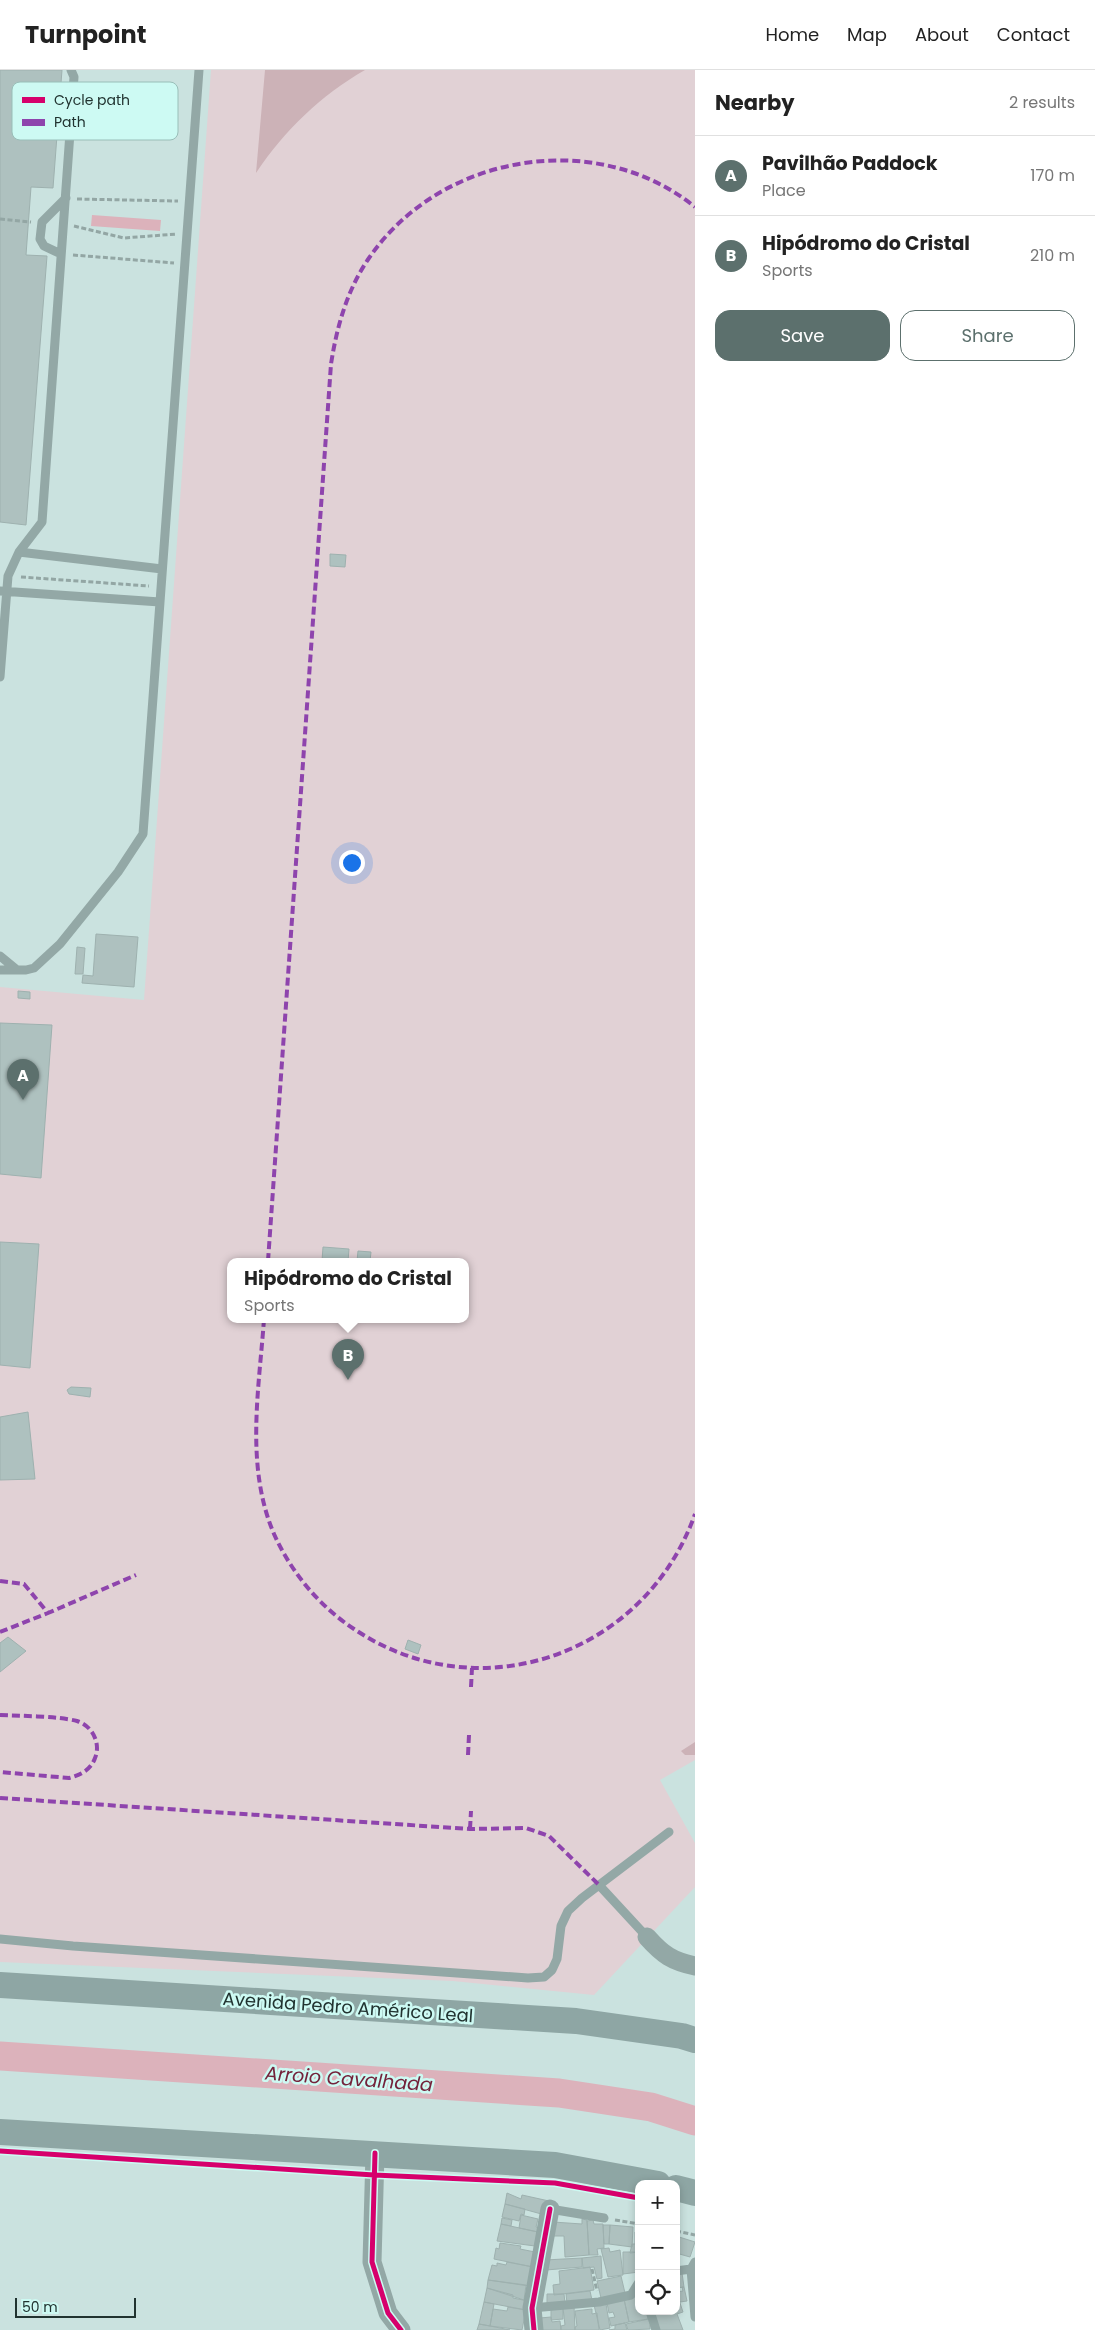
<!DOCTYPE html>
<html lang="en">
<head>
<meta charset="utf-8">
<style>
  body { margin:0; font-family:Poppins,sans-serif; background:#f6f6f6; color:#222 }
  .controls { position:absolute; right:15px; bottom:15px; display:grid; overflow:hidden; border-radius:10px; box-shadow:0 2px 8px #0003 }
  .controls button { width:45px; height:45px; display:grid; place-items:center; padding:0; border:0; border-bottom:1px solid #e0e0e0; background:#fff; color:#222; font:25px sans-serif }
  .scale { position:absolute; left:15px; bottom:12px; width:121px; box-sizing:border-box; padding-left:5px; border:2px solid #213330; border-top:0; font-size:14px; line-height:18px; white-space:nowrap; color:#213330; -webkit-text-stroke:4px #cdfaf3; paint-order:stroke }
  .you { position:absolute; left:351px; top:792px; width:18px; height:18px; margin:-12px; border:4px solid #fff; border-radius:50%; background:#1a73e8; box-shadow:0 0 0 8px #1a73e833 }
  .badge { display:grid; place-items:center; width:32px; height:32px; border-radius:50%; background:#5c706d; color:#fff; font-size:16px; font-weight:700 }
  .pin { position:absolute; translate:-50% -41px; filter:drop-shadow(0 1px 2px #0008) }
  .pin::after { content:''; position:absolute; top:26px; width:18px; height:15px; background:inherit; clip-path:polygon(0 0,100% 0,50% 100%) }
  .popup { position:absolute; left:227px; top:1188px; width:242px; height:65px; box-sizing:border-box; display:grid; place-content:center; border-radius:10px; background:#fff; filter:drop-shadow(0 1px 4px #0005); font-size:16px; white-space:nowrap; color:#767676 }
  .popup b { font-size:19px; color:#222 }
  .popup::after { content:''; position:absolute; left:50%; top:100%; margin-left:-10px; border:10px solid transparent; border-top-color:#fff }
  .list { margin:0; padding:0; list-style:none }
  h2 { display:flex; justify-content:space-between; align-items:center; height:65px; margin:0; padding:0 20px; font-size:21px }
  h2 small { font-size:16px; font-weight:400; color:#767676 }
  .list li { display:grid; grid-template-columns:32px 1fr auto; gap:15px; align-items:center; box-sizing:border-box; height:80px; padding:0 20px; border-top:1px solid #e0e0e0 }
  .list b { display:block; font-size:19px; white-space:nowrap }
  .list p { margin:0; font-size:16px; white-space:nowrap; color:#767676 }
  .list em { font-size:16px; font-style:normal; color:#767676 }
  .actions { display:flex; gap:10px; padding:15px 20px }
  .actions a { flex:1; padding:11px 0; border:1px solid #5c706d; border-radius:15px; text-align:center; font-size:18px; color:#5c706d }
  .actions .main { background:#5c706d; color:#fff }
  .icon { flex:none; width:28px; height:28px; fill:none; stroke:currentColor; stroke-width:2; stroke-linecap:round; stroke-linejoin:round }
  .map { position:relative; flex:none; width:695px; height:2260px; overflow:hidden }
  header { display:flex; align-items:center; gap:30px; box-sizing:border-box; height:70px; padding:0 25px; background:#fff; border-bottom:1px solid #e0e0e0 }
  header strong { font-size:24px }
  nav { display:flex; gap:28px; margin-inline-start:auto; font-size:18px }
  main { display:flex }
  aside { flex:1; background:#fff }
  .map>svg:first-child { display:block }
  .green { fill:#e1d1d5; fill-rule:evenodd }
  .forest { fill:#ccb2b7 }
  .water { fill:#dcb2bb }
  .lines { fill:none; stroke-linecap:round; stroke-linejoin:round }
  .river { stroke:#dcb2bb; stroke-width:29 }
  .building { fill:#aec1bf; stroke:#9eb1af }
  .path { stroke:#93a6a4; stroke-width:3; stroke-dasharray:5 2.5; stroke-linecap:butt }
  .lane { stroke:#93a8a6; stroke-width:9 }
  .street { stroke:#93a8a6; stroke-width:19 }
  .secondary { stroke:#8ea6a4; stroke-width:26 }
  .quiet { stroke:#8e44ad; stroke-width:4; stroke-dasharray:8 4; stroke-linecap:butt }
  .cycleway-casing { stroke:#cdfaf3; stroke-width:8 }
  .cycleway { stroke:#d6006c; stroke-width:5 }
  .labels { text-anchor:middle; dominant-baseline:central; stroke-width:5; stroke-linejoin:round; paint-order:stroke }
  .street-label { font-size:18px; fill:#213330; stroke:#cdfaf3 }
  .water-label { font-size:19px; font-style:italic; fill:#74233b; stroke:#cdfaf3 }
  .key { fill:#cdfaf3; stroke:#99beb8; stroke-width:1 }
  .key-label { font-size:14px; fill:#213330 }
</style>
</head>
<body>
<header>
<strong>Turnpoint</strong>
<nav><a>Home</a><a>Map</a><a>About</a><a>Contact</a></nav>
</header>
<main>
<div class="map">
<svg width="695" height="2260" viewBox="0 0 695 2260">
  <rect width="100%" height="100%" fill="#cae2df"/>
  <path class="green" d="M 211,0 L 695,0 L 695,1690 L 660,1710 L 695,1773 L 695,1817 L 594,1925 L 453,1911 L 0,1892 L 0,917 L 144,930 ZM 230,1191 L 466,1191 L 466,1249 L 230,1249 Z"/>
  <path class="forest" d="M 265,0 L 365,0 C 321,25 284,61 256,103 Z
    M 695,1672 L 695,1685 L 685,1685 L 681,1681 Z"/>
  <path class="water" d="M 92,145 L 161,150 L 160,161 L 91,156 Z"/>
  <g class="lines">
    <path class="river" d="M 0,1986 L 559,2023 L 651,2037 L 695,2051"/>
  </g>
  <path class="building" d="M 0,0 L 62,0 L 53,118 L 31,117 L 26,185 L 47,186 L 26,455 L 0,452 Z
    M 330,484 L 346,485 L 345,497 L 330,496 Z
    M 96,864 L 138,867 L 134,917 L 82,913 L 83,905 L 93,906 Z
    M 77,877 L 85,878 L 83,904 L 75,904 Z
    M 18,921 L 30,922 L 30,929 L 18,928 Z
    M 0,953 L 52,955 L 41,1108 L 0,1104 Z
    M 0,1172 L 39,1174 L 30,1298 L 0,1295 Z
    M 323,1177 L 349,1179 L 348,1191 L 322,1191 Z
    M 358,1181 L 371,1182 L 370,1191 L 357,1191 Z
    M 71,1317 L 91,1318 L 90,1327 L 69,1324 L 67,1320 Z
    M 28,1342 L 35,1409 L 0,1410 L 0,1347 Z
    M 8,1567 L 26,1581 L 0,1602 L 0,1573 Z
    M 408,1570 L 421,1575 L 418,1584 L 405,1579 Z
    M 507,2123 L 521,2129 L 522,2125 L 549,2131 L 545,2145 L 505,2134 Z
    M 505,2134 L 525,2139 L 524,2145 L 521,2144 L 519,2151 L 502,2147 Z
    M 521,2145 L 538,2149 L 536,2157 L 539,2158 L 538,2162 L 519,2158 Z
    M 502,2148 L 512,2150 L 511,2156 L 501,2154 Z
    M 582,2149 L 587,2150 L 589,2185 L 565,2187 L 564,2166 L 552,2166 L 553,2152 L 582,2154 Z
    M 593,2150 L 594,2154 L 603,2154 L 604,2178 L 597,2179 L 598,2185 L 589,2185 L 587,2151 Z
    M 501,2154 L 538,2162 L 535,2176 L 497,2171 Z
    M 603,2155 L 610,2155 L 609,2174 L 604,2174 Z
    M 610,2155 L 633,2157 L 632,2177 L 609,2174 Z
    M 635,2162 L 639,2162 L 639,2182 L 630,2183 L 632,2174 L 635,2174 Z
    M 676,2166 L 695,2172 L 690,2187 L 676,2183 Z
    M 500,2173 L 521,2176 L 520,2179 L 535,2182 L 533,2197 L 494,2189 L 496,2178 L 499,2179 Z
    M 609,2178 L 610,2182 L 620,2180 L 623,2205 L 608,2207 L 601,2179 Z
    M 623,2182 L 639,2182 L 639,2202 L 623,2204 Z
    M 601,2186 L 602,2208 L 597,2209 L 594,2197 L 583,2198 L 582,2188 Z
    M 582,2188 L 582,2197 L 546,2200 L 545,2190 Z
    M 507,2192 L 533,2197 L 529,2216 L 488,2210 L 492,2195 L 497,2196 L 497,2193 L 506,2195 Z
    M 590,2197 L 594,2220 L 554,2225 L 553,2215 L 560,2214 L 559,2201 Z
    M 682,2203 L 684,2217 L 676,2218 L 676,2204 Z
    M 621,2206 L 625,2223 L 601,2228 L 597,2211 Z
    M 488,2210 L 526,2215 L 524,2230 L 487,2218 Z
    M 682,2217 L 684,2217 L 687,2231 L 680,2232 L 679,2230 L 676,2230 L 676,2222 L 683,2221 Z
    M 487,2218 L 513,2225 L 513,2228 L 528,2231 L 526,2240 L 484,2232 Z
    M 590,2221 L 592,2230 L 567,2233 L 566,2224 Z
    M 547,2224 L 564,2224 L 565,2233 L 547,2234 Z
    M 639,2226 L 639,2241 L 646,2241 L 648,2249 L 629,2252 L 624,2229 Z
    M 624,2229 L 629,2252 L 611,2256 L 609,2248 L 615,2247 L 613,2242 L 609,2243 L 607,2233 Z
    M 676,2230 L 679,2230 L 683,2242 L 677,2244 L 683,2260 L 659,2260 L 653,2242 L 676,2241 Z
    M 484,2232 L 494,2234 L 490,2256 L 479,2254 Z
    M 606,2234 L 610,2258 L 600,2260 L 594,2235 Z
    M 574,2236 L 575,2260 L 561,2260 L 561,2256 L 565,2255 L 563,2238 Z
    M 508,2237 L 526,2240 L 522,2260 L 490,2256 L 493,2239 L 507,2241 Z
    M 551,2238 L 563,2238 L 563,2249 L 551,2250 Z
    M 592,2239 L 592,2244 L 597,2243 L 599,2260 L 575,2260 L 575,2257 L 577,2256 L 575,2241 Z
    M 551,2247 L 552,2252 L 560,2251 L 561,2260 L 541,2260 L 540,2248 Z
    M 653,2248 L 654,2254 L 650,2255 L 650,2259 L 628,2260 L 626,2254 Z
    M 625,2253 L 627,2260 L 609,2260 L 615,2259 L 615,2255 Z
    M 479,2254 L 490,2256 L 510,2260 L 477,2260 Z"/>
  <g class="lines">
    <path class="path" d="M 77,129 L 178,131
      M 0,149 L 31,152
      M 74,156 L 124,168 L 177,164
      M 73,185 L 174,193
      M 21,507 L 149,516
      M 615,2150 L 639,2154
      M 676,2161 L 695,2165
      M 592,2199 L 597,2221"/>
    <path class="lane" d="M 61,184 L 44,176 L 40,169 L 42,152 L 66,128
      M 19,482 L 162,499
      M 0,521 L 160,532
      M 0,607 L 8,506 L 19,482 L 42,452 L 74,7 L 71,0
      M 0,886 L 17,900
      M 0,900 L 26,900 L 34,898 L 60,874 L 118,802 L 143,764 L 199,0
      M 599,1815 L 647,1867
      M 0,1869 L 73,1876 L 528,1908 L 544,1907 L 552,1900 L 557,1889 L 561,1856 L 568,1841 L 582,1828 L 669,1762
      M 550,2139 L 604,2148
      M 695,2192 L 691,2199 L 695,2247
      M 676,2201 L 691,2199
      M 532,2238 L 599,2232 L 631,2225 L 639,2212
      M 650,2241 L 656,2260"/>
    <path class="street" d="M 647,1867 C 663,1885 672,1891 695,1896
      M 375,2083 L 372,2192 L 388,2243 L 401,2260
      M 534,2260 L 532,2238 L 550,2139"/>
    <path class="secondary" d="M 0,1915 L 576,1951 L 682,1966 L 695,1970
      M 0,2062 L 555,2095 L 658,2114
      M 676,2118 L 695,2123"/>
    <path class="quiet" d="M 268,1191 L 331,294 C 337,256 347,220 369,188 C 440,84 596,57 695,137
      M 264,1249 C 259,1320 245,1396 274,1464 C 291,1502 319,1536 354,1559 C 479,1643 645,1585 695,1444
      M 0,1511 L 24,1514 L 48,1543 L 136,1505
      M 0,1562 L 48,1543
      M 471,1617 L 472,1598
      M 0,1645 C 21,1646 58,1646 77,1651 C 93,1656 101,1674 95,1688 C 91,1700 80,1705 69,1708 L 0,1702
      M 468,1685 L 469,1665
      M 0,1728 L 470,1759 L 526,1758 L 549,1766 L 599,1815
      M 470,1759 L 471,1741"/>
    <g class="cycleway-casing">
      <path id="cycleway" d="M 0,2081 L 374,2105 L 555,2113 L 639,2128
        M 375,2083 L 372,2192 L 388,2243 L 401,2260
        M 534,2260 L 532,2238 L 550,2139"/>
    </g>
    <use href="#cycleway" class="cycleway"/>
  </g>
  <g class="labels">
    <g class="street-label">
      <text transform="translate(348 1937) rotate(4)">Avenida Pedro Américo Leal</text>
    </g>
    <g class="water-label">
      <text transform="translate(349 2009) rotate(4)">Arroio Cavalhada</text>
    </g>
  </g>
  <rect x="12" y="12" width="166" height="58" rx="8" class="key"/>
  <rect x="22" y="27" width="23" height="6" fill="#d6006c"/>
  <rect x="22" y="49" width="23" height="7" fill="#8e44ad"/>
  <g class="key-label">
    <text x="54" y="35">Cycle path</text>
    <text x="54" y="57">Path</text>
  </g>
</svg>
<div class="controls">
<button>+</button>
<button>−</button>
<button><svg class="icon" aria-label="locate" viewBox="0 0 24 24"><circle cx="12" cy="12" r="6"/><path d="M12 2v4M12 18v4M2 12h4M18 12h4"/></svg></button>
</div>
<div class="scale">50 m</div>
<div class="you"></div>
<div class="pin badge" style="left:23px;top:1030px">A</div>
<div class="pin badge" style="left:348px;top:1310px">B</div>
<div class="popup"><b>Hipódromo do Cristal</b>Sports</div>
</div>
<aside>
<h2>Nearby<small>2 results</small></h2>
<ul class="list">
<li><span class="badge">A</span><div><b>Pavilhão Paddock</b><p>Place</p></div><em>170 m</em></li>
<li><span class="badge">B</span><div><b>Hipódromo do Cristal</b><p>Sports</p></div><em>210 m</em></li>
</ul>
<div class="actions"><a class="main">Save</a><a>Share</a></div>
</aside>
</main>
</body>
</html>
